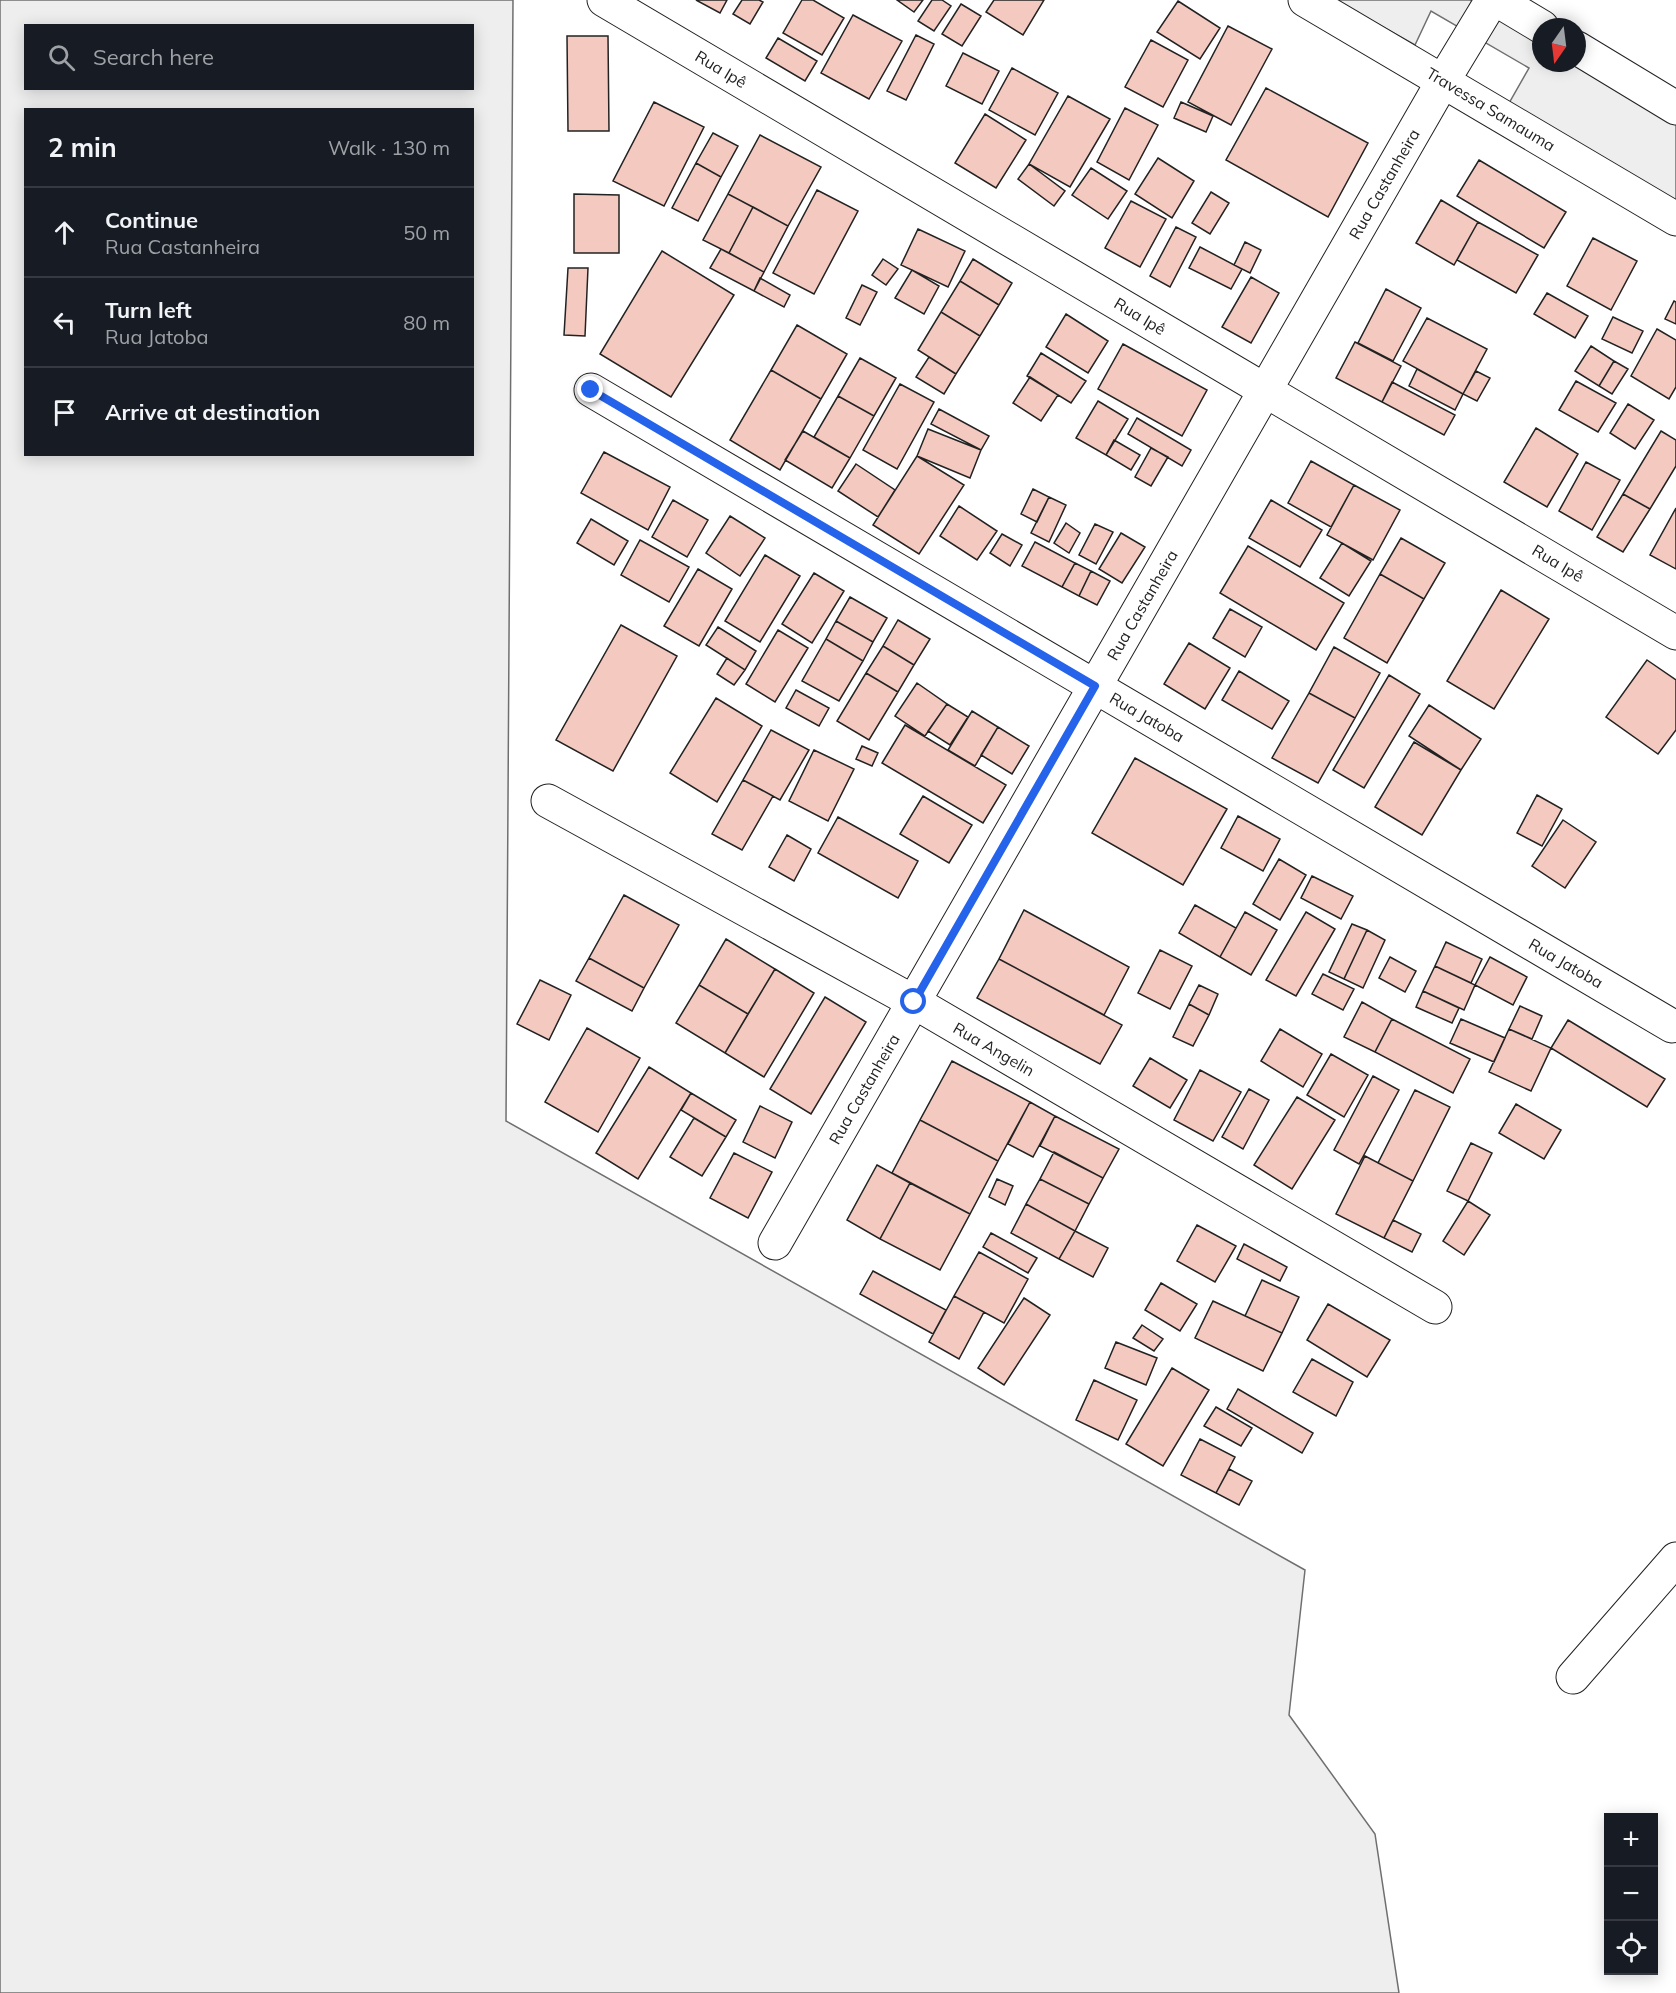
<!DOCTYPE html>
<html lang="en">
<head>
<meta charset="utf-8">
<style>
  body { margin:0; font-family:Mulish,sans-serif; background:#20242c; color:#f1f3f6 }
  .controls { position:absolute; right:18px; bottom:18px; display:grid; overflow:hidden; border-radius:0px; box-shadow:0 3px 15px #0003 }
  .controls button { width:54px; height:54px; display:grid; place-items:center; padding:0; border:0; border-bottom:2px solid #363941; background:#171b24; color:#f1f3f6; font:30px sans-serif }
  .compass { position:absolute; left:1532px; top:18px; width:54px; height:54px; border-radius:50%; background:#171b24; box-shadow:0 3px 15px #0003; rotate:194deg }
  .stop { position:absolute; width:18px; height:18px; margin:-14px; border:4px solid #2563eb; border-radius:50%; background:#fff }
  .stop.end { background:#2563eb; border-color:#fff; box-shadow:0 2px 6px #0008 }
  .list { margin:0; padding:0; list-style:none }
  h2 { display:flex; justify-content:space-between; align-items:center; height:78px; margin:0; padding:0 24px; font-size:26px }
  h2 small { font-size:20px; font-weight:400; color:#9ea1a6 }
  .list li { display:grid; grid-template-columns:39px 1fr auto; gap:18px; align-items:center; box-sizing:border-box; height:90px; padding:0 24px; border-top:2px solid #363941 }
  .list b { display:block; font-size:22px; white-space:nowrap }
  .list p { margin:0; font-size:20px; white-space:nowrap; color:#9ea1a6 }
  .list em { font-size:20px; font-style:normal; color:#9ea1a6 }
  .icon { flex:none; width:33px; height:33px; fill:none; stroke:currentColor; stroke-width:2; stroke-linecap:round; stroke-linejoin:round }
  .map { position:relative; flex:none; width:1676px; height:1993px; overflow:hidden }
  .search { position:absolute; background:#171b24; box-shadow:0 3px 15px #0003; left:24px; top:24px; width:450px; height:66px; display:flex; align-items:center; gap:15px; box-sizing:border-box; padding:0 21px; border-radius:0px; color:#9ea1a6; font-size:22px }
  .panel { position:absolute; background:#171b24; box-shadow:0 3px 15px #0003; left:24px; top:108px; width:450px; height:348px; border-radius:0px }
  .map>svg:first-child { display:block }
  .green { fill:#eee; stroke:#6f6f6f; stroke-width:1.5; fill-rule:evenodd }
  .building { fill:#f3c9c0; stroke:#222; stroke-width:1.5 }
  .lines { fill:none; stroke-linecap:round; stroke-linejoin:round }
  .minor-casing { stroke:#222; stroke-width:35 }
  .minor { stroke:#fff; stroke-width:33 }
  .route { stroke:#2563eb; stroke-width:8 }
  .labels { text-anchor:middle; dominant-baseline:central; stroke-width:4.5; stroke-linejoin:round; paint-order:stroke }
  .street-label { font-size:16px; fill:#222; stroke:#fff }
</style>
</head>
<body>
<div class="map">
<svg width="1676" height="1993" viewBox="0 0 1676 1993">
  <rect width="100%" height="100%" fill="#fff"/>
  <path class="green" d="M 0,0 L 513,0 L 506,1121 L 1305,1570 L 1289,1715 L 1375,1834 L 1399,1993 L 0,1993 ZM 26,26 L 472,26 L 472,88 L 26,88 ZM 26,110 L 472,110 L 472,454 L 26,454 Z
    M 1335,0 L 1470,0 L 1534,38 L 1541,42 L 1541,63 L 1576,63 L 1676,122 L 1676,203 L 1508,105 L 1529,68 L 1431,11 L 1415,45 Z"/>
  <path class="building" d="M 696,0 L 727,0 L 720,13 Z
    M 742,0 L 759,0 L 763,2 L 750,24 L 733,14 Z
    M 802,0 L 813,0 L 844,18 L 822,55 L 783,33 Z
    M 897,0 L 923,0 L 914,12 Z
    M 932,0 L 942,0 L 951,6 L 934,31 L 918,21 Z
    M 994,0 L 1044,0 L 1023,35 L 986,12 Z
    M 1178,1 L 1220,28 L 1200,59 L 1157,32 Z
    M 961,4 L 981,16 L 962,46 L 942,34 Z
    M 853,15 L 902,41 L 869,99 L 821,73 Z
    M 1228,26 L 1272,49 L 1231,125 L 1188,102 Z
    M 916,35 L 934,44 L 906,100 L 887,91 Z
    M 567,36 L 608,36 L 609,131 L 568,131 Z
    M 778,38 L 817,61 L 805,81 L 766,58 Z
    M 1151,40 L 1188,60 L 1163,107 L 1125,87 Z
    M 963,53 L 999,71 L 982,104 L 946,86 Z
    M 1012,68 L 1058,93 L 1035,135 L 989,110 Z
    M 1266,88 L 1368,143 L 1328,217 L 1226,160 Z
    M 1068,96 L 1110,119 L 1070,187 L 1029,164 Z
    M 654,102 L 704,127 L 664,206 L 613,181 Z
    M 1181,102 L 1213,116 L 1206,132 L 1174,118 Z
    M 1125,108 L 1158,125 L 1129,180 L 1097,162 Z
    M 985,114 L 1026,140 L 996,188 L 955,163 Z
    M 713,133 L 738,146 L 721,177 L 696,163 Z
    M 760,135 L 821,167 L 788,226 L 728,194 Z
    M 1158,158 L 1194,181 L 1172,218 L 1135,194 Z
    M 1479,160 L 1566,212 L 1544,248 L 1457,196 Z
    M 696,163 L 721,177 L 698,221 L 672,208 Z
    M 1029,164 L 1065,191 L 1054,206 L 1018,179 Z
    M 1091,168 L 1127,191 L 1108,219 L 1072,195 Z
    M 817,190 L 858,211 L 814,294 L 773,273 Z
    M 1211,192 L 1229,203 L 1210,234 L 1192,223 Z
    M 574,194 L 619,195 L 619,253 L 574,253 Z
    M 728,194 L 753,207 L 729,253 L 703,240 Z
    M 1441,200 L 1478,222 L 1454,265 L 1416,243 Z
    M 1131,201 L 1166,219 L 1140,267 L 1105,248 Z
    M 753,207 L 788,226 L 764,272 L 729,253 Z
    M 1478,222 L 1538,255 L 1516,293 L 1457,260 Z
    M 1176,227 L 1196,237 L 1170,287 L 1150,276 Z
    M 918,229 L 965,251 L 948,287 L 901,265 Z
    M 1593,238 L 1637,261 L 1611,310 L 1567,286 Z
    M 1245,242 L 1261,250 L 1250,273 L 1234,265 Z
    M 1200,247 L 1242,269 L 1231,289 L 1189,268 Z
    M 721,249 L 764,272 L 754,291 L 710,268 Z
    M 662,251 L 734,295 L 671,397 L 600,354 Z
    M 883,259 L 898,269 L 886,285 L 872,275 Z
    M 973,259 L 1012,283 L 999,305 L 960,281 Z
    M 568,268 L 588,268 L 585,336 L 564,335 Z
    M 912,270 L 939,286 L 924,314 L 895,298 Z
    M 1251,277 L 1279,293 L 1251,343 L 1222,327 Z
    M 760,278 L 790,295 L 784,307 L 754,291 Z
    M 960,281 L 999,305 L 980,336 L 941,312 Z
    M 862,285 L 877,292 L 860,325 L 846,318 Z
    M 1386,289 L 1421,308 L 1393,361 L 1358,343 Z
    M 1547,293 L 1588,316 L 1575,338 L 1534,314 Z
    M 1674,301 L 1676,302 L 1676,324 L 1665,319 Z
    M 941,312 L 980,336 L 956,374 L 918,350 Z
    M 1066,314 L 1108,341 L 1088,373 L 1046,347 Z
    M 1613,317 L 1643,331 L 1632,353 L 1602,339 Z
    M 1427,318 L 1487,349 L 1463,394 L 1403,361 Z
    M 797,325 L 847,354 L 821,399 L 771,370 Z
    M 1657,329 L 1676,340 L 1676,387 L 1669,399 L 1631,376 Z
    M 1355,342 L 1401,366 L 1382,402 L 1336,378 Z
    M 1123,344 L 1207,390 L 1182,436 L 1098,389 Z
    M 1591,346 L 1614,361 L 1599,386 L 1575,371 Z
    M 1041,353 L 1086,381 L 1071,403 L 1027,376 Z
    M 929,357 L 956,374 L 944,394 L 916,377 Z
    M 860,358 L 896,378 L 874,416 L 838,396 Z
    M 1614,361 L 1628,369 L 1612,394 L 1599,386 Z
    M 1417,369 L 1463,394 L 1455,410 L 1409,386 Z
    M 771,370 L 821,399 L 780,470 L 730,440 Z
    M 1476,371 L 1490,378 L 1477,401 L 1463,394 Z
    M 1030,377 L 1058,395 L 1041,421 L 1013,403 Z
    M 1576,381 L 1616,403 L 1598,432 L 1559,410 Z
    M 1392,382 L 1455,415 L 1444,435 L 1382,402 Z
    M 900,384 L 934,402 L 897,469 L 863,450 Z
    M 838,396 L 874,416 L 850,458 L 814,437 Z
    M 1098,401 L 1128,419 L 1106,455 L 1076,438 Z
    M 1628,404 L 1654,420 L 1635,449 L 1610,433 Z
    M 939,409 L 989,436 L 981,450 L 931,424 Z
    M 1137,418 L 1191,450 L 1182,466 L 1128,434 Z
    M 1536,428 L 1578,454 L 1547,507 L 1504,482 Z
    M 928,429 L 981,450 L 970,478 L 917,456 Z
    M 803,431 L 850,458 L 832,488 L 785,460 Z
    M 1661,431 L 1676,440 L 1676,466 L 1650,509 L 1623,494 Z
    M 1114,440 L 1140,455 L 1131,470 L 1106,455 Z
    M 1151,448 L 1168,457 L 1151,486 L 1135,477 Z
    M 604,452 L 670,487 L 648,530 L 581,493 Z
    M 917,456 L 964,485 L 919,554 L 873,525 Z
    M 1311,461 L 1354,485 L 1331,527 L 1288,503 Z
    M 1586,462 L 1620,480 L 1592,530 L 1559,511 Z
    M 856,464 L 895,490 L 878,517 L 838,491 Z
    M 1354,485 L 1400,510 L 1373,560 L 1327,535 Z
    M 1033,489 L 1049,497 L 1037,522 L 1021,514 Z
    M 1623,494 L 1650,509 L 1623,552 L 1597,537 Z
    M 1049,497 L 1066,505 L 1049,542 L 1031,533 Z
    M 673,500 L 708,520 L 687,557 L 652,537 Z
    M 1271,500 L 1322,530 L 1300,567 L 1249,538 Z
    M 959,506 L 997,531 L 977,560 L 940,536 Z
    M 1676,508 L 1676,569 L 1650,555 Z
    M 730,516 L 765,538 L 740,576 L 706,553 Z
    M 591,519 L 628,541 L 614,565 L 577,543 Z
    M 1066,523 L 1080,533 L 1069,553 L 1054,543 Z
    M 1095,524 L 1113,532 L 1096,564 L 1079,555 Z
    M 1121,533 L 1145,547 L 1122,583 L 1099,569 Z
    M 1002,534 L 1022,545 L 1010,566 L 990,553 Z
    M 1401,538 L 1445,563 L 1424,599 L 1380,574 Z
    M 640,540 L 689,567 L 669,602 L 621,575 Z
    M 1035,542 L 1075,563 L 1062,587 L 1022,566 Z
    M 1342,543 L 1371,561 L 1349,596 L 1320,578 Z
    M 1248,546 L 1344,603 L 1316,650 L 1220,593 Z
    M 765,555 L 800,576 L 760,642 L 725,621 Z
    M 1075,563 L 1091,571 L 1079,596 L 1062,587 Z
    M 698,569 L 732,589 L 699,646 L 664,626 Z
    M 1091,571 L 1110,581 L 1097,605 L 1079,596 Z
    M 814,573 L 844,591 L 812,643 L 782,624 Z
    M 1380,574 L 1424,599 L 1387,663 L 1344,638 Z
    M 1501,590 L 1549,619 L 1494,709 L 1447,681 Z
    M 850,597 L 887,618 L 873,642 L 836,621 Z
    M 1230,609 L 1262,627 L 1245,657 L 1213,638 Z
    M 898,620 L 930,639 L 914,665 L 883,646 Z
    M 836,621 L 873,642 L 863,661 L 826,639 Z
    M 621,625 L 677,656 L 613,771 L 556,740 Z
    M 718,627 L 756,651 L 745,670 L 706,645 Z
    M 778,630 L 808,648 L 775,702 L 746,684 Z
    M 826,639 L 863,661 L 839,701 L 802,681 Z
    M 1189,643 L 1230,668 L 1205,709 L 1164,684 Z
    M 883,646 L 914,665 L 898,692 L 866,673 Z
    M 1334,647 L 1380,673 L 1355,718 L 1309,693 Z
    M 727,658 L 745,670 L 734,685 L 717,674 Z
    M 1647,660 L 1676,680 L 1676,730 L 1658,754 L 1606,717 Z
    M 1239,671 L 1289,701 L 1272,729 L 1222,700 Z
    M 866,673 L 898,692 L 869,740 L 837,721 Z
    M 1389,675 L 1420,694 L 1364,788 L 1333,770 Z
    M 917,683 L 947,704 L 925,736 L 895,716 Z
    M 796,690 L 829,708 L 819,726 L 786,708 Z
    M 1309,693 L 1355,718 L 1318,783 L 1272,758 Z
    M 716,698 L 762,726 L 717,802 L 670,773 Z
    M 947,704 L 968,717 L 950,745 L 928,731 Z
    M 1429,705 L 1481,739 L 1461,770 L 1409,736 Z
    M 972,711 L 998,727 L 975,766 L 948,750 Z
    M 905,725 L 1006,785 L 983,823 L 882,763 Z
    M 998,727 L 1029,746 L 1012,774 L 981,755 Z
    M 771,730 L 809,750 L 780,800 L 743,780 Z
    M 1414,742 L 1461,770 L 1422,835 L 1375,807 Z
    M 862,746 L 878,753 L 872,766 L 856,759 Z
    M 814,750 L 854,769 L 828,821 L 789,801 Z
    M 1135,758 L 1227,809 L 1183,885 L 1092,833 Z
    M 743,780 L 773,796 L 742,850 L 712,834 Z
    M 1537,795 L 1562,809 L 1542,846 L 1517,833 Z
    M 923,796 L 972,825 L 949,863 L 900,834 Z
    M 1238,816 L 1280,839 L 1263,871 L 1221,848 Z
    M 838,817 L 918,861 L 898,898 L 818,853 Z
    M 1563,820 L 1596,842 L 1565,888 L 1532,866 Z
    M 787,835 L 811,849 L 794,881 L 769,867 Z
    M 1279,859 L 1306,875 L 1280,920 L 1253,904 Z
    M 1312,876 L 1353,896 L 1341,919 L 1301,898 Z
    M 624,895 L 679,925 L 644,988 L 589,958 Z
    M 1195,905 L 1236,928 L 1220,957 L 1179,933 Z
    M 1024,910 L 1129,967 L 1104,1015 L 999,959 Z
    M 1245,912 L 1277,930 L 1251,975 L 1220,957 Z
    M 1306,912 L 1335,929 L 1296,996 L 1266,980 Z
    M 1352,924 L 1367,930 L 1344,979 L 1329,972 Z
    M 1367,930 L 1385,940 L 1363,988 L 1344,979 Z
    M 726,939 L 775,969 L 748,1014 L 699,985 Z
    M 1446,942 L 1482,959 L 1471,983 L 1435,966 Z
    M 1160,950 L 1192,966 L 1170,1009 L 1138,993 Z
    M 1390,957 L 1416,971 L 1405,992 L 1379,978 Z
    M 1490,957 L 1527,977 L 1513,1005 L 1475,985 Z
    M 589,958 L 644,988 L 632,1011 L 576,981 Z
    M 999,959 L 1122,1025 L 1100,1064 L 977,998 Z
    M 1435,966 L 1475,985 L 1464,1010 L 1423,991 Z
    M 775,969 L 814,993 L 764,1077 L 725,1053 Z
    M 1323,974 L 1354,989 L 1343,1010 L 1312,994 Z
    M 540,980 L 571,995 L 549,1040 L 517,1024 Z
    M 699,985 L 748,1014 L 725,1053 L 676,1023 Z
    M 1199,985 L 1218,994 L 1209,1015 L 1189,1004 Z
    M 1423,991 L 1459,1008 L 1452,1023 L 1416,1007 Z
    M 825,997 L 866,1022 L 811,1114 L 770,1089 Z
    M 1362,1002 L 1392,1019 L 1375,1052 L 1344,1037 Z
    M 1189,1004 L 1209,1015 L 1193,1046 L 1173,1037 Z
    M 1520,1006 L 1542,1016 L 1532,1039 L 1509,1029 Z
    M 1392,1019 L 1470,1059 L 1453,1093 L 1375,1052 Z
    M 1461,1019 L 1505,1038 L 1494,1062 L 1450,1043 Z
    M 1568,1020 L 1665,1079 L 1647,1107 L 1551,1048 Z
    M 587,1028 L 640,1058 L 598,1132 L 545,1102 Z
    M 1280,1029 L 1322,1054 L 1303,1087 L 1261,1061 Z
    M 1509,1029 L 1551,1048 L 1531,1091 L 1489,1072 Z
    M 1331,1054 L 1368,1075 L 1344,1117 L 1307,1095 Z
    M 1150,1058 L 1187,1080 L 1170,1108 L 1133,1086 Z
    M 952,1061 L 1030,1102 L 998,1161 L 920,1120 Z
    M 649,1067 L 691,1093 L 638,1179 L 596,1153 Z
    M 1200,1070 L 1241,1092 L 1213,1141 L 1174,1120 Z
    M 1373,1076 L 1399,1090 L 1359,1164 L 1334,1150 Z
    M 1249,1089 L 1269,1100 L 1243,1149 L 1222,1137 Z
    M 1415,1090 L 1450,1107 L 1413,1181 L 1378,1163 Z
    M 691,1093 L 736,1120 L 726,1137 L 681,1110 Z
    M 1297,1097 L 1335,1120 L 1292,1189 L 1254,1165 Z
    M 1030,1102 L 1055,1116 L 1033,1157 L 1008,1144 Z
    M 1516,1104 L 1561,1130 L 1544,1159 L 1499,1133 Z
    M 760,1106 L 792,1122 L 775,1158 L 743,1142 Z
    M 1055,1116 L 1119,1149 L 1103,1178 L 1040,1146 Z
    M 694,1118 L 726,1137 L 702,1176 L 670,1157 Z
    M 920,1120 L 998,1161 L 970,1214 L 892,1173 Z
    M 1471,1143 L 1492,1153 L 1468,1201 L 1447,1191 Z
    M 1054,1152 L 1103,1178 L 1089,1204 L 1040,1179 Z
    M 734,1153 L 772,1172 L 748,1218 L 710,1198 Z
    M 1365,1156 L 1413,1181 L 1384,1238 L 1336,1214 Z
    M 877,1165 L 910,1183 L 880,1239 L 847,1220 Z
    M 997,1179 L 1013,1186 L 1005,1205 L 989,1197 Z
    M 1040,1179 L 1089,1204 L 1075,1231 L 1026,1204 Z
    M 910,1183 L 970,1214 L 940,1270 L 880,1239 Z
    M 1468,1201 L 1490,1215 L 1464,1255 L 1443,1241 Z
    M 1026,1204 L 1075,1231 L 1059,1259 L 1011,1233 Z
    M 1393,1220 L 1421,1234 L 1412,1252 L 1384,1238 Z
    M 1197,1225 L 1236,1246 L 1215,1282 L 1177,1261 Z
    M 1075,1231 L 1108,1248 L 1093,1277 L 1059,1259 Z
    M 991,1233 L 1037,1258 L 1028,1273 L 983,1247 Z
    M 1244,1244 L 1287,1267 L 1280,1281 L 1237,1259 Z
    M 979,1252 L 1028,1279 L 1004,1323 L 954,1296 Z
    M 873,1271 L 946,1310 L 933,1334 L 860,1294 Z
    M 1262,1280 L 1299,1297 L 1282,1333 L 1245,1316 Z
    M 1161,1283 L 1197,1304 L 1180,1331 L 1145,1310 Z
    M 954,1296 L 984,1312 L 959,1359 L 929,1342 Z
    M 1024,1298 L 1050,1315 L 1004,1385 L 978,1368 Z
    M 1213,1301 L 1282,1333 L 1263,1371 L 1195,1338 Z
    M 1328,1304 L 1390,1340 L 1367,1377 L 1307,1340 Z
    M 1142,1325 L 1163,1339 L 1154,1351 L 1133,1338 Z
    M 1116,1342 L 1157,1358 L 1146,1385 L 1105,1368 Z
    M 1312,1359 L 1353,1382 L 1336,1416 L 1293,1392 Z
    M 1172,1368 L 1209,1390 L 1163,1466 L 1126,1444 Z
    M 1094,1380 L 1137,1400 L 1118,1440 L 1076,1420 Z
    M 1238,1389 L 1313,1433 L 1302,1453 L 1227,1409 Z
    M 1216,1407 L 1252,1428 L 1241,1446 L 1204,1426 Z
    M 1200,1439 L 1235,1457 L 1216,1493 L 1181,1475 Z
    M 1229,1469 L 1252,1481 L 1239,1505 L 1216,1493 Z"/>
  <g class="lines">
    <g class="minor-casing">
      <path id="minor" d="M 604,0 L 1676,633
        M 1305,0 L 1676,219
        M 1497,0 L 1542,27
        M 1577,48 L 1676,108
        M 591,390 L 1672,1026
        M 548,801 L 914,1002 L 1435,1307
        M 775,1243 L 1443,81 L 1492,0
        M 1573,1677 L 1676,1559"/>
    </g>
    <use href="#minor" class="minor"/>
  </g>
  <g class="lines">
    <path class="route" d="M 591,390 L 1095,686 L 914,1002"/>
  </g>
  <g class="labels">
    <g class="street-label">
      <text transform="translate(721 69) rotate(31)">Rua Ipê</text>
      <text transform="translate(1491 109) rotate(31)">Travessa Samauma</text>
      <text transform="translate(1384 184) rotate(-60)">Rua Castanheira</text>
      <text transform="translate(1140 316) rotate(31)">Rua Ipê</text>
      <text transform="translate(1558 563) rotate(31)">Rua Ipê</text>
      <text transform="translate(1142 605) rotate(-60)">Rua Castanheira</text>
      <text transform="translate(1147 717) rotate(30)">Rua Jatoba</text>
      <text transform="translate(1566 963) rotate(30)">Rua Jatoba</text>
      <text transform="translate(994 1049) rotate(30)">Rua Angelin</text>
      <text transform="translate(864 1089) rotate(-60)">Rua Castanheira</text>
    </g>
  </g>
</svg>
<div class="controls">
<button>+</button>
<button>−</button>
<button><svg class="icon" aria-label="locate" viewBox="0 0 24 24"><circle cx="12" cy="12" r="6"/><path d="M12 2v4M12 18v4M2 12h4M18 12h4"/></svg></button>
</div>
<svg class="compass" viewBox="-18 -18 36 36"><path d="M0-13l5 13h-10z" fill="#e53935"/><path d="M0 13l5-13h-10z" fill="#9ea1a6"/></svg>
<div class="stop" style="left:914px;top:1002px"></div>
<div class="stop end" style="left:591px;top:390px"></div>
<div class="search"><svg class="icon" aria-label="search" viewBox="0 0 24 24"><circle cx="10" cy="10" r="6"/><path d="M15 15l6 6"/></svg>Search here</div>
<section class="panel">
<h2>2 min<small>Walk · 130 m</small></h2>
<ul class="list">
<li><svg class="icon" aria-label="ahead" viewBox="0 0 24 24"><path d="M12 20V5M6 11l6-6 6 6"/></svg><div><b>Continue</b><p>Rua Castanheira</p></div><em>50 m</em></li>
<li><svg class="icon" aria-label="left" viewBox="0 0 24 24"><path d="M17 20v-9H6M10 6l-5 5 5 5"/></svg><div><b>Turn left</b><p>Rua Jatoba</p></div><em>80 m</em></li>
<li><svg class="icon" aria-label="arrive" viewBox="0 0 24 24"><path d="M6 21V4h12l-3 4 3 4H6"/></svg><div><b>Arrive at destination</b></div></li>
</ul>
</section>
</div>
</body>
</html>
